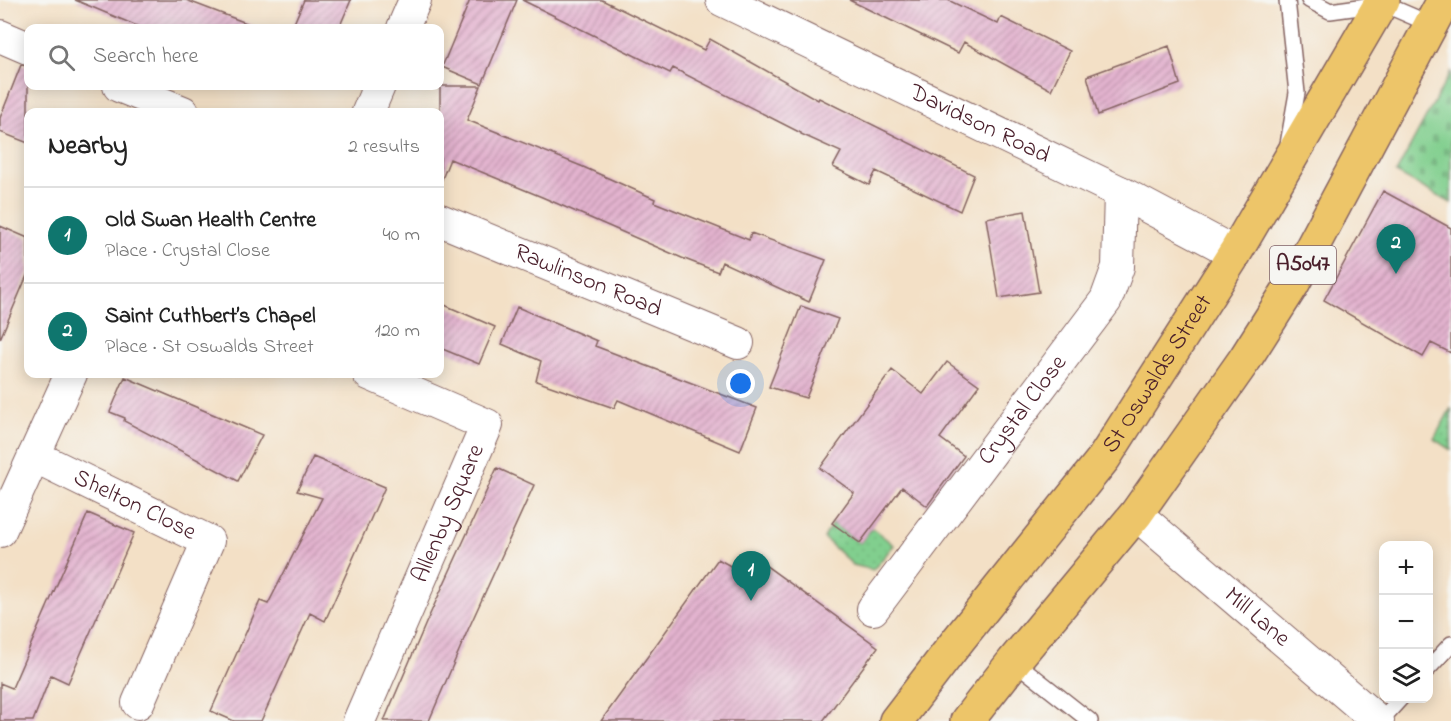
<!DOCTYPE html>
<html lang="en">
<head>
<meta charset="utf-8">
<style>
  body { margin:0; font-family:"Indie Flower",sans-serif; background:#f6f6f6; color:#222 }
  .controls { position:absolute; right:18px; bottom:18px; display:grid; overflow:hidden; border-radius:12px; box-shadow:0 3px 15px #0003 }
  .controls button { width:54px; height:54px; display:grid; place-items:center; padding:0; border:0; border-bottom:2px solid #e0e0e0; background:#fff; color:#222; font:30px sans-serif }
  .you { position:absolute; left:741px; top:384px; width:21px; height:21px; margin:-15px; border:4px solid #fff; border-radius:50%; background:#1a73e8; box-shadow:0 0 0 9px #1a73e833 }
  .badge { display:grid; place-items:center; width:39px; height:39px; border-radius:50%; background:#0f766e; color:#fff; font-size:20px; font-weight:700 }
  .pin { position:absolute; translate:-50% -50px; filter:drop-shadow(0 2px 3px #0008) }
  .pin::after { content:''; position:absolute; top:32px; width:21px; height:18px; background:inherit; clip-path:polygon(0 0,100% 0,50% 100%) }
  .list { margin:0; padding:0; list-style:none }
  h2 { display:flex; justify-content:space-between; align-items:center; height:78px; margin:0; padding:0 24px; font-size:26px }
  h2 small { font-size:20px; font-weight:400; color:#767676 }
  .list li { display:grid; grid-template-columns:39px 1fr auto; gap:18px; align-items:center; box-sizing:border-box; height:96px; padding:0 24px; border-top:2px solid #e0e0e0 }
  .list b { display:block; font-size:22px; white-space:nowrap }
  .list p { margin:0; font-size:20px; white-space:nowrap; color:#767676 }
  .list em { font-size:20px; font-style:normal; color:#767676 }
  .icon { flex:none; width:33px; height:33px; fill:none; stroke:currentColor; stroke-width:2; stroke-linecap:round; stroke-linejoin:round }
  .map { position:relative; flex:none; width:1451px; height:721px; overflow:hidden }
  .search { position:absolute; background:#fff; box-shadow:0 3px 15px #0003; left:24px; top:24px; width:420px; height:66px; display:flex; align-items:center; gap:15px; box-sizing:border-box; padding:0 21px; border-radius:12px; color:#767676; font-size:22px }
  .panel { position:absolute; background:#fff; box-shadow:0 3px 15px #0003; left:24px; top:108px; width:420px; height:270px; border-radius:12px }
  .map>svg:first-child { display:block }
  .grass { fill:url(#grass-dots); stroke:#66775c; stroke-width:1.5 }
  .cemetery { fill:url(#cemetery-stones); stroke:#66775c; stroke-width:1.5 }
  .building { fill:url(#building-hatch) }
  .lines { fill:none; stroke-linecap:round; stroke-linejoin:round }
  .lane-casing { stroke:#856361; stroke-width:18 }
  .street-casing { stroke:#856361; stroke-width:34 }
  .primary-casing { stroke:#856361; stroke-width:36 }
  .lane { stroke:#fff; stroke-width:15 }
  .street { stroke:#fff; stroke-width:32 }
  .primary { stroke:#edc569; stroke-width:33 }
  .labels { text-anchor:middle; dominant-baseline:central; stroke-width:4.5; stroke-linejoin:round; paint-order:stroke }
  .shield { fill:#f6f6f2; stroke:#7e6067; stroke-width:1.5 }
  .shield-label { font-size:22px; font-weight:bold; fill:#4a1f2b }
  .street-label { font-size:24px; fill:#4a1f2b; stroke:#f6f6f2 }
</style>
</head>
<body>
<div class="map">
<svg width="1451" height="721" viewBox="0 0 1451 721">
  <defs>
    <pattern id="grass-dots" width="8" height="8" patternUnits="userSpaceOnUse" patternTransform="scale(1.5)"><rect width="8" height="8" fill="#81cf8e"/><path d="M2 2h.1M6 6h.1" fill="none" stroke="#71b17b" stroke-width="1.8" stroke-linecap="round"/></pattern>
    <pattern id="cemetery-stones" width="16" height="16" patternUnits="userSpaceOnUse" patternTransform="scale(1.5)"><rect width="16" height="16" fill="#81cf8e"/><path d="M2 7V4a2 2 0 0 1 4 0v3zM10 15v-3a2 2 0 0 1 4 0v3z" fill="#71b17b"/></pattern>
    <pattern id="building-hatch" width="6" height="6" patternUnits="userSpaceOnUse" patternTransform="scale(1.5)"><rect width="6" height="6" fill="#e3b3cf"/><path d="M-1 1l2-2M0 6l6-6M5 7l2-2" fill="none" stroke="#ba91a8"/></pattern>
  </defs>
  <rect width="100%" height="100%" fill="#f6f6f2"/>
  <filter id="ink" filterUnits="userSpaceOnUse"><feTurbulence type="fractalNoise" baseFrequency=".0167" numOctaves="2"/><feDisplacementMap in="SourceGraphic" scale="12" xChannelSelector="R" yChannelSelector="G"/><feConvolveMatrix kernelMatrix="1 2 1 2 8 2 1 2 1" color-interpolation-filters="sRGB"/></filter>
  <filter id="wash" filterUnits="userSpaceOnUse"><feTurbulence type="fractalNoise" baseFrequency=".008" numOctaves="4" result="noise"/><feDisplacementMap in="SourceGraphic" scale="24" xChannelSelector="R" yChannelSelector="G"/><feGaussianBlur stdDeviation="1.35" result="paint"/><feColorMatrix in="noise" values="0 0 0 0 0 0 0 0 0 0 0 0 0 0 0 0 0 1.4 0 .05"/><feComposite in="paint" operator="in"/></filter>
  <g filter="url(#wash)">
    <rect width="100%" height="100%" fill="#f3e0c6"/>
    <path class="grass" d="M 1451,408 L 1451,450 L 1434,439 Z
      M 832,523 L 860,543 L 872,528 L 894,545 L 873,570 L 853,565 L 824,538 Z"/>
    <path class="cemetery" d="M 1451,71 L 1451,203 L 1396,173 Z"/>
    <g id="blocks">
      <path class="building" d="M 75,0 L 186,0 L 254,26 L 253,28 L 142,28 Z
        M 304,0 L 351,0 L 339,28 L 292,28 Z
        M 470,0 L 517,0 L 482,84 L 442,67 Z
        M 522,0 L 602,0 L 704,50 L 710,39 L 818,100 L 819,98 L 974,175 L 960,211 L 876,171 L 869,185 L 833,167 L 841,152 L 801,134 L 801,133 L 673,68 L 670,73 Z
        M 849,0 L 948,0 L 998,24 L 1001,17 L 1070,51 L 1051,90 L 964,42 L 958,53 Z
        M 1169,46 L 1180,84 L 1098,115 L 1087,76 Z
        M 21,65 L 28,66 L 28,143 L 0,132 L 0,118 Z
        M 440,86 L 481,86 L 467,120 L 581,166 L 655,199 L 654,202 L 749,240 L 751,233 L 826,260 L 809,302 L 722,262 L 718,272 L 682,258 L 542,197 L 450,159 L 440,184 Z
        M 1383,191 L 1451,228 L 1451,353 L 1431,343 L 1423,357 L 1324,300 Z
        M 1025,211 L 1039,292 L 999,298 L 986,218 Z
        M 0,226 L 28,238 L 28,273 L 0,339 Z
        M 440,303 L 495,327 L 479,364 L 440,348 Z
        M 801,306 L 838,319 L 806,398 L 769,387 Z
        M 517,307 L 597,341 L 595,346 L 757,408 L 740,451 L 618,400 L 614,408 L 536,381 L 541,361 L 502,344 Z
        M 947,362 L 979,385 L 940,438 L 964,456 L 927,506 L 902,487 L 860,543 L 832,523 L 854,493 L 820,468 L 892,370 L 923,394 Z
        M 125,377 L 262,435 L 238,481 L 124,421 L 125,418 L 110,412 Z
        M 313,457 L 385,487 L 325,621 L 310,613 L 261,721 L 234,721 L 211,711 L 260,601 L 268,604 L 322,498 L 297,491 Z
        M 497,468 L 534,485 L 467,632 L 429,721 L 384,721 L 426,623 Z
        M 88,513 L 134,533 L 68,683 L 51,675 L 33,721 L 0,721 L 0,683 L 12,688 Z
        M 754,557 L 878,647 L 823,721 L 601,721 L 718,559 L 743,573 Z"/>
    </g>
  </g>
  <g filter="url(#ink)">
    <use href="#blocks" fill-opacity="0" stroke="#856361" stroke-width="1.5"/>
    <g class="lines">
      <g class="lane-casing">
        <path id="lane" d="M 1287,0 L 1297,93 L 1288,144
          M 1309,0 L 1330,11 L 1381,4
          M 1379,2 L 1430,24
          M 1014,661 L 1090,721
          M 1428,669 L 1451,644
          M 1380,721 L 1401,698"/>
      </g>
      <g class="street-casing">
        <g id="street">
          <path id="s1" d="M 722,0 L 1120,192 L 1235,253"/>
          <path d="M 403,28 L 415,0"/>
          <path d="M 0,36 L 28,48"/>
          <path d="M 119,86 L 183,112"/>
          <path d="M 368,112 L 379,86"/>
          <path id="s2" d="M 440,220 L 738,343"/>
          <path id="s3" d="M 34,456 L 208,541 L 138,703"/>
          <path id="s4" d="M 1136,514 L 1378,721"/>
          <path d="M 0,531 L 71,374"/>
          <path id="s5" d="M 873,609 L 1106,300 L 1118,267 L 1120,192"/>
          <path id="s6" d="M 359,721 L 487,425 L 369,374"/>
        </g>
      </g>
      <g class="primary-casing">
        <g id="primary">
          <path id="s7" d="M 896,721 L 959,639 L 1104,458 L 1235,253 L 1383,0"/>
          <path d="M 967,721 L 1014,661 L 1136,514 L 1245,359 L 1292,285 L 1444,0"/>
        </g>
      </g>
      <use href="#lane" class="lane"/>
      <use href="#street" class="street"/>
      <use href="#primary" class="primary"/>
    </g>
  </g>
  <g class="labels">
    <rect class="shield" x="1270" y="246" width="66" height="38" rx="4.5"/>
    <g class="shield-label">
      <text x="1303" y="265">A5047</text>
    </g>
    <g class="street-label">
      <text stroke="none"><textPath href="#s1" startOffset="286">Davidson Road</textPath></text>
      <text stroke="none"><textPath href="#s2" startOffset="160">Rawlinson Road</textPath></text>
      <text stroke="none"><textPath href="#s7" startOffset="435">St Oswalds Street</textPath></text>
      <text stroke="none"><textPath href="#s5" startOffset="249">Crystal Close</textPath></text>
      <text stroke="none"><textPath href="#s3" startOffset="112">Shelton Close</textPath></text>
      <text stroke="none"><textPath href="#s6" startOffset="226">Allenby Square</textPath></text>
      <text stroke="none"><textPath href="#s4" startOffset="159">Mill Lane</textPath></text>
    </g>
  </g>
</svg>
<div class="controls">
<button>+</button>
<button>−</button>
<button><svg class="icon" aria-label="layers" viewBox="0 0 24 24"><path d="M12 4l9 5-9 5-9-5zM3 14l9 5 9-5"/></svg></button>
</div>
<div class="you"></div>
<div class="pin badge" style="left:751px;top:601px">1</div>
<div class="pin badge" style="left:1396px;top:274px">2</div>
<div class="search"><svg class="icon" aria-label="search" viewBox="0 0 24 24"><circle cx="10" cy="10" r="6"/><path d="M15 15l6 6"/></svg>Search here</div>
<section class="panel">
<h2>Nearby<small>2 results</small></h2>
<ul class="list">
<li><span class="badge">1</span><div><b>Old Swan Health Centre</b><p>Place · Crystal Close</p></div><em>40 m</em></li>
<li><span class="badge">2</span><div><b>Saint Cuthbert’s Chapel</b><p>Place · St Oswalds Street</p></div><em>120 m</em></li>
</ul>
</section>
</div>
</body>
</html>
